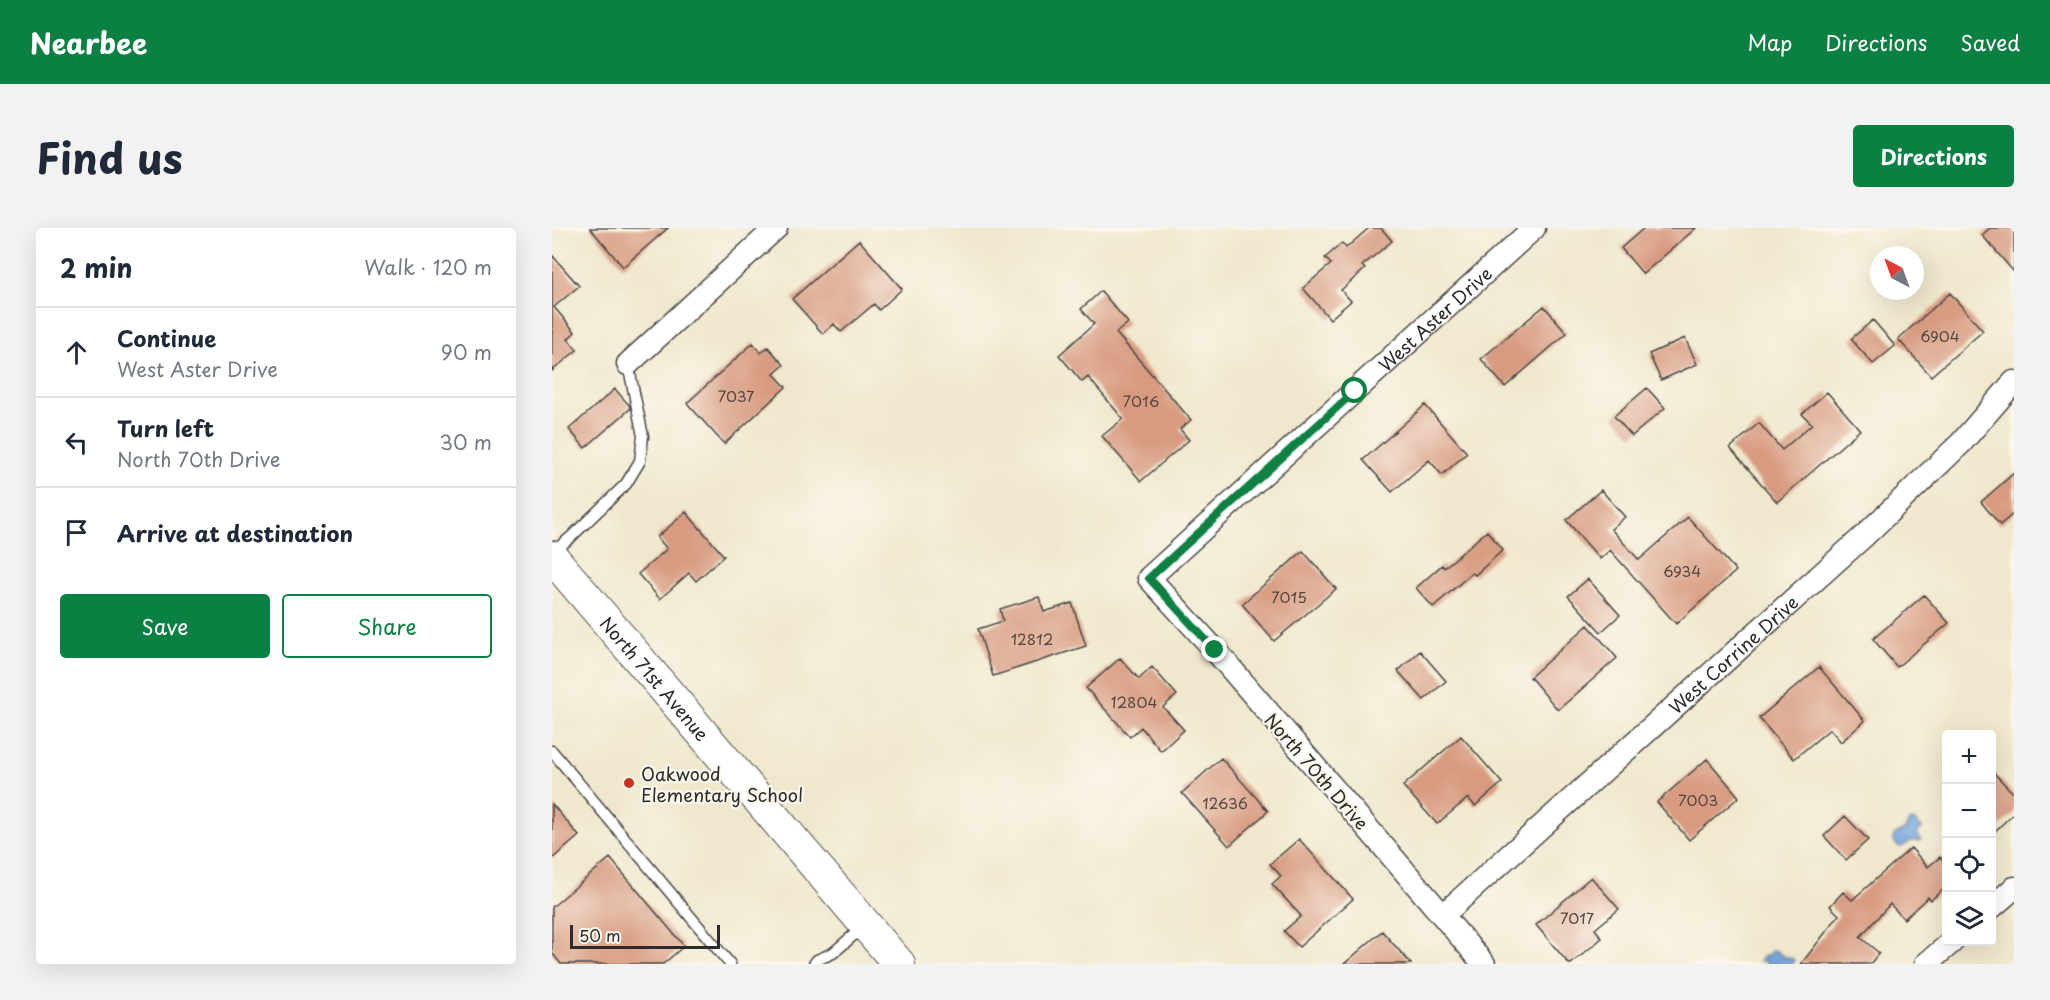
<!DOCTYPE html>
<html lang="en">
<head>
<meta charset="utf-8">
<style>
  body { margin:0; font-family:"Playpen Sans",sans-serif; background:#f2f2f3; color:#1f2937 }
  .controls { position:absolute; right:18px; bottom:18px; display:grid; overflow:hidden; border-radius:6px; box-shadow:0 6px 24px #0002 }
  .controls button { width:54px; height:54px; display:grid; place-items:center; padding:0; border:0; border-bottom:2px solid #e0e1e3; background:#fff; color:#1f2937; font:30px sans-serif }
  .compass { position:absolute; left:1318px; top:18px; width:54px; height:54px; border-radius:50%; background:#fff; box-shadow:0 6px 24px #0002; rotate:319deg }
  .scale { position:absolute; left:18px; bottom:15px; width:150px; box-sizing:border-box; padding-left:6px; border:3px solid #2b2b2b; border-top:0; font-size:16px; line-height:21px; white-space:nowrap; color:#2b2b2b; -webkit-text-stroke:4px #fbf7ec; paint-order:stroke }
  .stop { position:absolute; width:18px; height:18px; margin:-14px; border:4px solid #0b8043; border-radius:50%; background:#fff }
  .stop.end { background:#0b8043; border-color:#fff; box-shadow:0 2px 6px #0008 }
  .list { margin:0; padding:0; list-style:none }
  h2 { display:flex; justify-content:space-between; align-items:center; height:78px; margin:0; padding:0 24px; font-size:26px }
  h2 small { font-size:20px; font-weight:400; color:#747a83 }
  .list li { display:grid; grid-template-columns:39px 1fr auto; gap:18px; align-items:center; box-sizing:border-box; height:90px; padding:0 24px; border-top:2px solid #e0e1e3 }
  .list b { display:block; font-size:22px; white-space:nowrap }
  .list p { margin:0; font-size:20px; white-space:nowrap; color:#747a83 }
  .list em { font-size:20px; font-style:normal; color:#747a83 }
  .actions { display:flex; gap:12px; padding:18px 24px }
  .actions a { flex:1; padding:14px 0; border:2px solid #0b8043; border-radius:6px; text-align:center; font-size:21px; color:#0b8043 }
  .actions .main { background:#0b8043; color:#fff }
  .icon { flex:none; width:33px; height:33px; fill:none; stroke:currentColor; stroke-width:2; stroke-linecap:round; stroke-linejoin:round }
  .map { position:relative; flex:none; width:1462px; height:736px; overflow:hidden; border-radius:6px }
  header { display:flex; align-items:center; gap:36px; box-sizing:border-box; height:84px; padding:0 30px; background:#0b8043; color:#fff }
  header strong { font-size:28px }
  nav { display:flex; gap:33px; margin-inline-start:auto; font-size:21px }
  .intro { display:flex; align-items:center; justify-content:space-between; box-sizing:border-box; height:144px; padding:0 36px }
  h1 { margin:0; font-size:42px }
  .button { padding:15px 27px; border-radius:6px; background:#0b8043; color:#fff; font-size:21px; font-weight:700 }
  main { display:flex; gap:36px; padding:0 36px }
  aside { flex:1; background:#fff; border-radius:6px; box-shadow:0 6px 24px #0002 }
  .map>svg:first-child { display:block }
  .water { fill:#6fa1da; stroke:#4d6682; stroke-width:1.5 }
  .building { fill:#d89b81 }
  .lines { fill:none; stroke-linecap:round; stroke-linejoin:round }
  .lane-casing { stroke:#494743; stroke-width:13 }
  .street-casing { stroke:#494743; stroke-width:25 }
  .secondary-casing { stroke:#494743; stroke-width:34 }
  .lane { stroke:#fff; stroke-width:10 }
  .street { stroke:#fff; stroke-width:22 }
  .secondary { stroke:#fff; stroke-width:32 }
  .route { stroke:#0b8043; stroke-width:8 }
  .poi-dot { fill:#c8321e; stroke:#fbf7ec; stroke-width:2 }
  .labels { text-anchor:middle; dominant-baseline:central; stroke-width:4.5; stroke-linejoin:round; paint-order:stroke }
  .number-label { font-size:15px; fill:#564740 }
  .street-label { font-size:18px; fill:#2b2b2b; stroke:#fbf7ec }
  .poi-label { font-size:18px; fill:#2b2b2b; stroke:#fbf7ec; text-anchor:start }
</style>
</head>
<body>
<header>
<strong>Nearbee</strong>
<nav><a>Map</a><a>Directions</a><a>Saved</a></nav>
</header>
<div class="intro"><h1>Find us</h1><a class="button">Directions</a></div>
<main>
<aside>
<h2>2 min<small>Walk · 120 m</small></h2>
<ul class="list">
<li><svg class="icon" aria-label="ahead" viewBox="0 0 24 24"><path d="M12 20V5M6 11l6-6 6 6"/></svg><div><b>Continue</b><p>West Aster Drive</p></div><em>90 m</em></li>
<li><svg class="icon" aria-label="left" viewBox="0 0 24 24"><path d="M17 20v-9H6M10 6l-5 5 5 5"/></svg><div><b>Turn left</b><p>North 70th Drive</p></div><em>30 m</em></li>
<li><svg class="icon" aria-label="arrive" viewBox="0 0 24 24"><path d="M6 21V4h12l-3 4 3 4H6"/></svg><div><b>Arrive at destination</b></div></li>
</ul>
<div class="actions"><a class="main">Save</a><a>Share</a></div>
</aside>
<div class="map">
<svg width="1462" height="736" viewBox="0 0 1462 736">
  <rect width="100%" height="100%" fill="#fbf7ec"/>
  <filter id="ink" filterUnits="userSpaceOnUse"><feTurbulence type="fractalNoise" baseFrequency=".0167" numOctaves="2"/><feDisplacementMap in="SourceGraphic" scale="12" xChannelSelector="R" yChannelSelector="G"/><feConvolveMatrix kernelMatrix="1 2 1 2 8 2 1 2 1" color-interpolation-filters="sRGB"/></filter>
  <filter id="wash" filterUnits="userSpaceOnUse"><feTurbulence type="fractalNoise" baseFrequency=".008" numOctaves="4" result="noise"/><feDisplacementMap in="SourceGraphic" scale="24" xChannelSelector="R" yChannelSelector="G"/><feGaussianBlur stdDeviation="1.35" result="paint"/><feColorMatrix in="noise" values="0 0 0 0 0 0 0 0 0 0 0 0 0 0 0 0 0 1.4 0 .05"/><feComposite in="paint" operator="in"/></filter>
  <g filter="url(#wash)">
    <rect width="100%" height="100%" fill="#f0e8cd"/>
    <path class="water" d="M 1359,593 L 1363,593 L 1370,600 L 1365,606 L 1369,611 L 1367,613 L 1359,613 L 1350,619 L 1345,618 L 1341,611 L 1343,606 L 1353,602 L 1356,595 Z
      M 1223,722 L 1231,728 L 1243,732 L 1241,736 L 1214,736 L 1214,733 L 1208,733 L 1210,729 L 1215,728 L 1219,723 Z"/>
    <g id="blocks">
      <path class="building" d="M 38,0 L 116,0 L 71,39 Z
        M 817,0 L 829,0 L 840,13 L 810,38 L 813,41 L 789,62 L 799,73 L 778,91 L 751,60 L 779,36 L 773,30 L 790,15 L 794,20 Z
        M 1092,0 L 1144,0 L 1091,46 L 1069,20 Z
        M 1438,0 L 1462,0 L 1462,44 L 1430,7 Z
        M 307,12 L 350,61 L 327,82 L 322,76 L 289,104 L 282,96 L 271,106 L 240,71 Z
        M 0,27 L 27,58 L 2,79 L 23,104 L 16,111 L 25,122 L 0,143 Z
        M 549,63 L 576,95 L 564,105 L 639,192 L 628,201 L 637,212 L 589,253 L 550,208 L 571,191 L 536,149 L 530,154 L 507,127 L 542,96 L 529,81 Z
        M 1398,65 L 1431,103 L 1379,148 L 1346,111 Z
        M 992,78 L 1015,105 L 953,159 L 929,131 Z
        M 1321,92 L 1343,118 L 1321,136 L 1299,111 Z
        M 1133,110 L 1145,136 L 1109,152 L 1097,126 Z
        M 201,115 L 209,125 L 216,119 L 232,137 L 222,146 L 234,159 L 172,216 L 135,175 Z
        M 1095,160 L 1113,180 L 1080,208 L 1062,188 Z
        M 63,161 L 77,177 L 78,181 L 33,220 L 17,201 Z
        M 1275,164 L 1308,202 L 1225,274 L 1178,220 L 1207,195 L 1230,222 L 1260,196 L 1250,186 Z
        M 873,177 L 915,225 L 890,247 L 877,232 L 840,264 L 811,232 Z
        M 1462,245 L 1462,285 L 1448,297 L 1429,274 Z
        M 1049,262 L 1073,289 L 1059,301 L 1087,332 L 1136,289 L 1184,343 L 1124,396 L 1058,322 L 1048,331 L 1014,292 Z
        M 134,284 L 172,328 L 144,353 L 137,345 L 108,371 L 86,346 L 115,321 L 105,309 Z
        M 935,303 L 951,322 L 923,347 L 920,345 L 881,379 L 864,360 L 890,337 L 892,340 Z
        M 751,323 L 784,361 L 722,413 L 690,376 Z
        M 1036,351 L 1068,387 L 1049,404 L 1016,368 Z
        M 1372,367 L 1397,395 L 1345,439 L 1321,411 Z
        M 487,369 L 492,384 L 520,375 L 534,418 L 441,448 L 426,401 L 451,393 L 448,381 Z
        M 1036,397 L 1065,430 L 1006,482 L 978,449 Z
        M 868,423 L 894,453 L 872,472 L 846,443 Z
        M 568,430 L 587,451 L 600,439 L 625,467 L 611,479 L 632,502 L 609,523 L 589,499 L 578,509 L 534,460 Z
        M 1267,439 L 1313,493 L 1289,514 L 1278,501 L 1242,531 L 1207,490 Z
        M 909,508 L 950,555 L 923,578 L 916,570 L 885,596 L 851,558 Z
        M 669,530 L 716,583 L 677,618 L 630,565 Z
        M 1155,531 L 1187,569 L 1137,612 L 1105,574 Z
        M 1440,543 L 1462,566 L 1462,585 L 1440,606 Z
        M 0,576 L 27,608 L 0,631 Z
        M 1293,588 L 1316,612 L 1294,632 L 1272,608 Z
        M 747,611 L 801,671 L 747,719 L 732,703 L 749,688 L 720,656 L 729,648 L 718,636 Z
        M 1359,620 L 1376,639 L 1388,629 L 1395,637 L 1395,658 L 1379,672 L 1376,669 L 1352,691 L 1338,676 L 1308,709 L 1327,725 L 1318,736 L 1249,736 L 1287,687 L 1278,678 L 1291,664 L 1300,672 Z
        M 58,630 L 132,718 L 111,736 L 9,736 L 0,725 L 0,679 Z
        M 1039,649 L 1067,681 L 1043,701 L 1050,710 L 1019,736 L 1017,736 L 984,697 Z
        M 830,703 L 859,736 L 792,736 Z"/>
    </g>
  </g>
  <g filter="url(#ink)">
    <use href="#blocks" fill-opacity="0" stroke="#494743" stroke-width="1.5"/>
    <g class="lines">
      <g class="lane-casing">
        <path id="lane" d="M 0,325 L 19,309 L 74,256 L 88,233 L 91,208 L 76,136
          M 0,523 L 178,736
          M 262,736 L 265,732 L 281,725 L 311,699"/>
      </g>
      <g class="street-casing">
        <g id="street">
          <path d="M 76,136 L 224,0"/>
          <path d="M 1440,679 L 1462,660"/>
          <path id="s1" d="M 891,687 L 1312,308 L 1409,215 L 1462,154"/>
          <path id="s2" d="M 932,736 L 663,422 L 597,350 L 982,0"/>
          <path d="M 1374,736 L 1400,714"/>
        </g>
      </g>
      <g class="secondary-casing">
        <g id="secondary">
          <path id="s3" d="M 0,329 L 347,736"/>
        </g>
      </g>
      <use href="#lane" class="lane"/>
      <use href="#street" class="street"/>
      <use href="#secondary" class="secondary"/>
    </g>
  </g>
  <g class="lines" filter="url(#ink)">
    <path class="route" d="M 663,422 L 597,350 L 803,163"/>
  </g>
  <circle class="poi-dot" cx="77" cy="555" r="6"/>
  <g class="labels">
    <g class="number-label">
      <text x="1388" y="107">6904</text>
      <text x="184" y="167">7037</text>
      <text x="589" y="172">7016</text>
      <text x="1130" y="342">6934</text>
      <text x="737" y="368">7015</text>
      <text x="480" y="410">12812</text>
      <text x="582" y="473">12804</text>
      <text x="1146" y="571">7003</text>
      <text x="673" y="574">12636</text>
      <text x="1025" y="689">7017</text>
    </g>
    <g class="street-label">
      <text stroke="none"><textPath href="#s2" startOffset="897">West Aster Drive</textPath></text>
      <text stroke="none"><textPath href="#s1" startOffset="390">West Corrine Drive</textPath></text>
      <text stroke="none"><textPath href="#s3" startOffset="159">North 71st Avenue</textPath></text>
      <text transform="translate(765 543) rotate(49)">North 70th Drive</text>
    </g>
    <g class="poi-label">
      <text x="89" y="545">Oakwood<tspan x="89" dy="21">Elementary School</tspan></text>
    </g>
  </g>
</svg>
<div class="controls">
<button>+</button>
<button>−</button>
<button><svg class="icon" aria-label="locate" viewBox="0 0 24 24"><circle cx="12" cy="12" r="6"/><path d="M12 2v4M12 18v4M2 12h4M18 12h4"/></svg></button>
<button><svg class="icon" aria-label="layers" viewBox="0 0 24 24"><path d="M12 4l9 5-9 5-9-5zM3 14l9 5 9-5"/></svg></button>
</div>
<svg class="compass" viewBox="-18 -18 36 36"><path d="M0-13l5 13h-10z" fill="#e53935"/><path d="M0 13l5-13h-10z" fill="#747a83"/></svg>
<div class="scale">50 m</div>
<div class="stop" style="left:803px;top:163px"></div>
<div class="stop end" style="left:663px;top:422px"></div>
</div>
</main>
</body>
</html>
